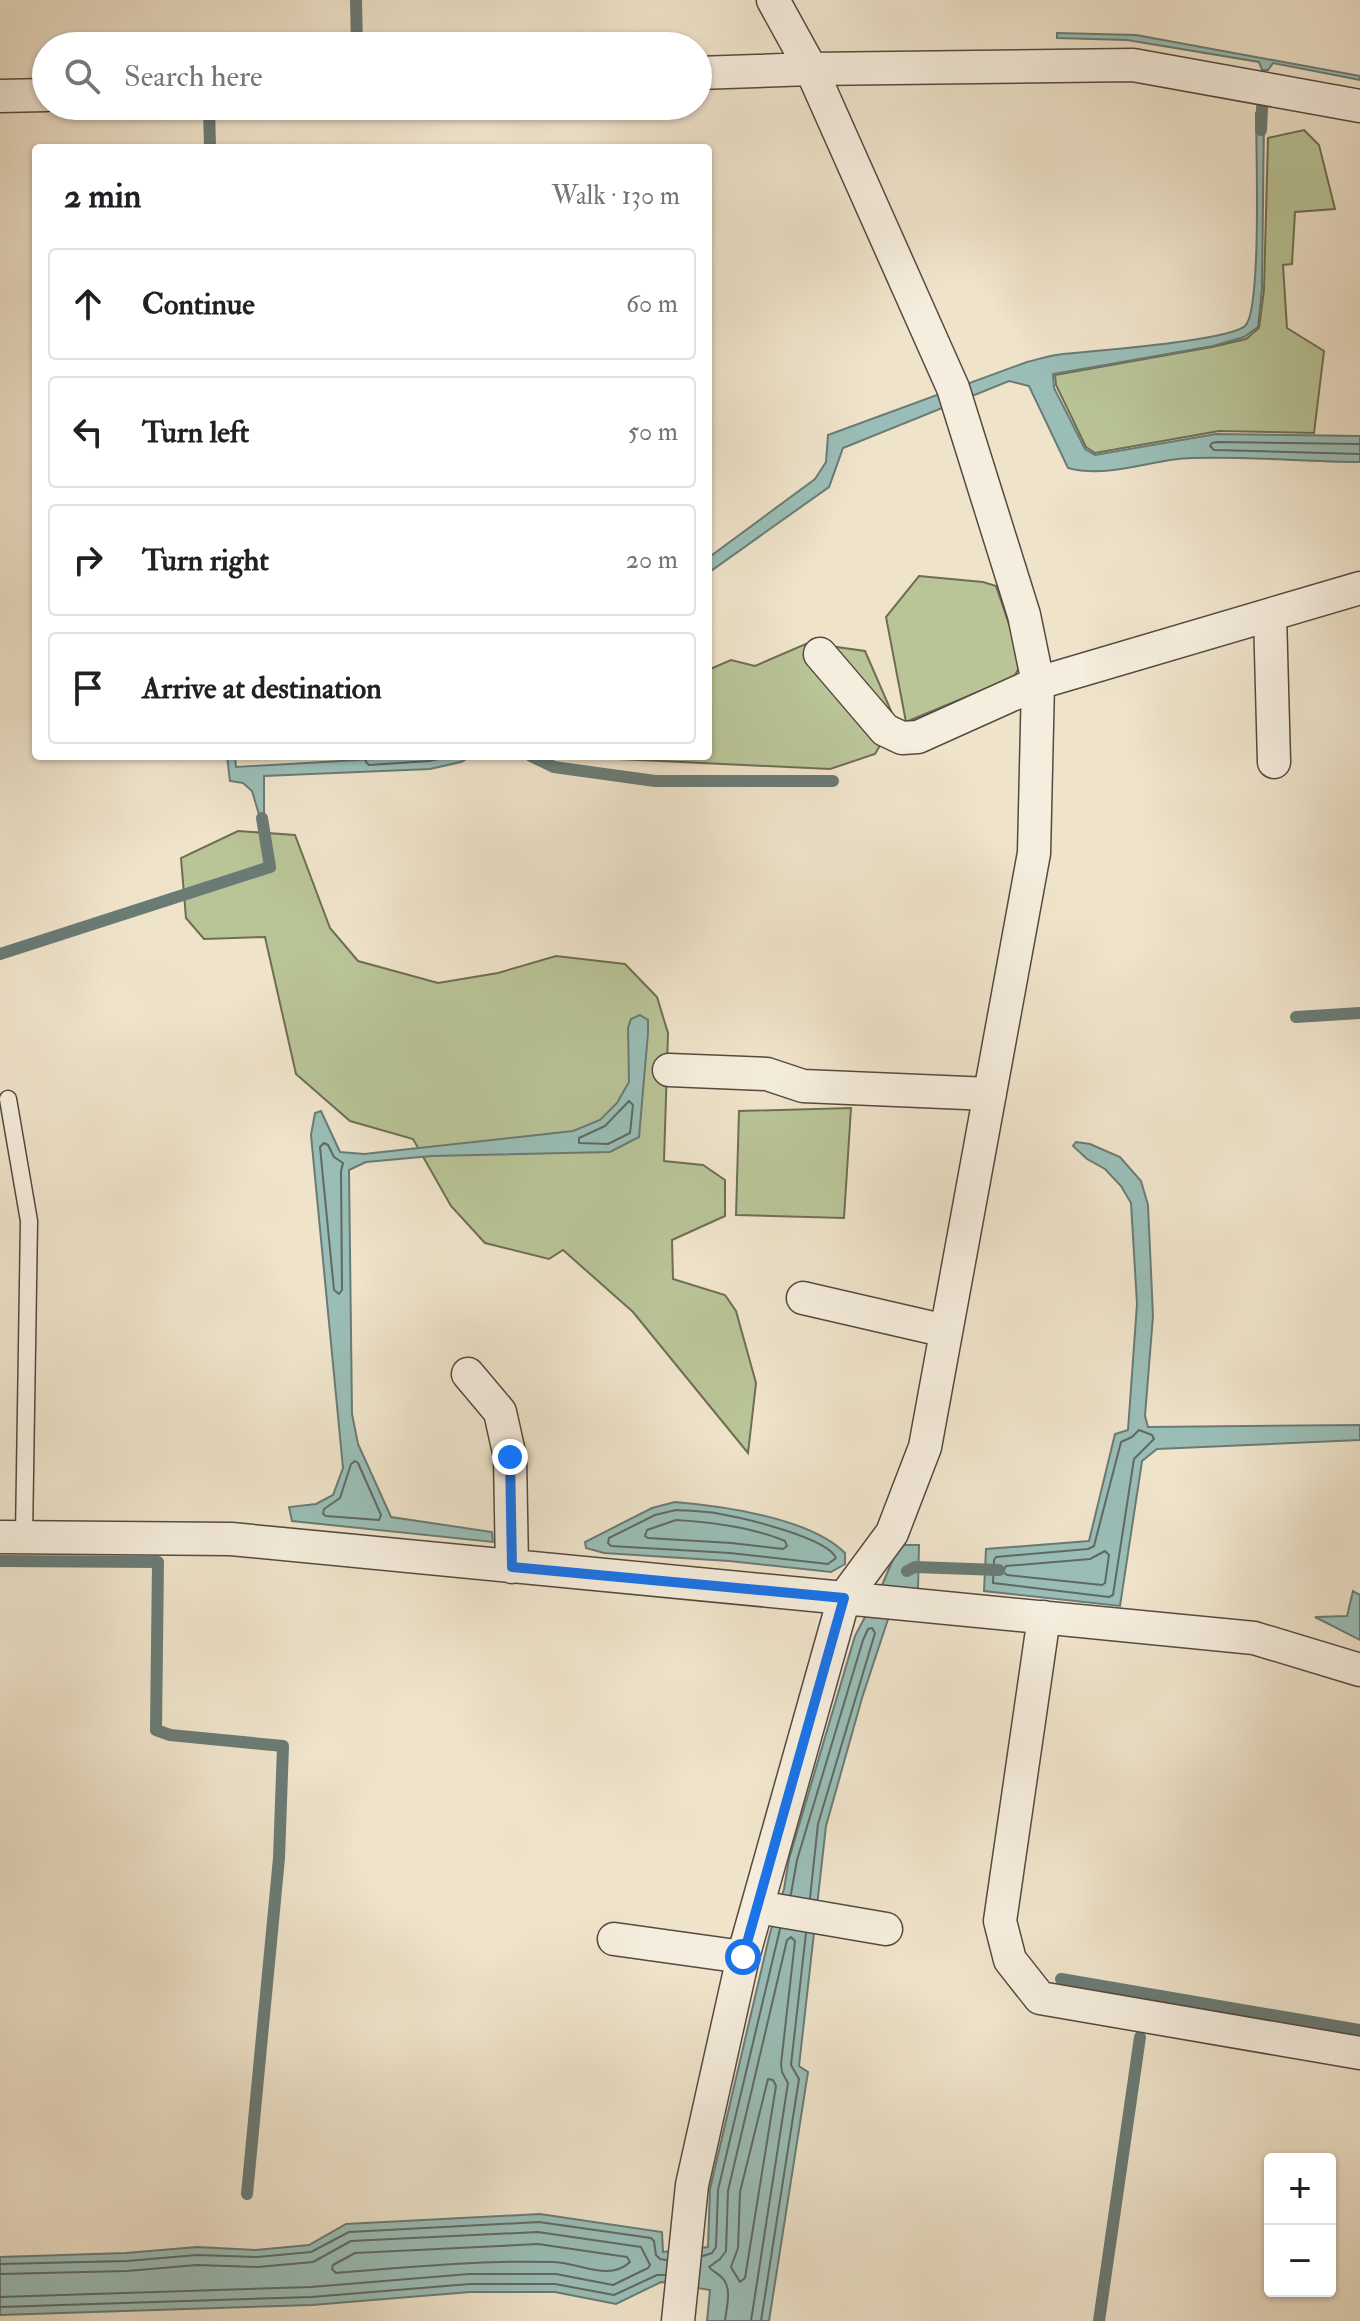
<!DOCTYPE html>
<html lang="en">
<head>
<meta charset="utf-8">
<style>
  body { margin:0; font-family:"IM FELL Double Pica",serif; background:#f6f6f6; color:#202124 }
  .controls { position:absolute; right:24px; bottom:24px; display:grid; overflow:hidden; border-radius:8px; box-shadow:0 2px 6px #0004 }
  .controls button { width:72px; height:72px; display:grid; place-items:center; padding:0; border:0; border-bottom:2px solid #e0e0e0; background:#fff; color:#202124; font:40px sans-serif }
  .stop { position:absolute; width:24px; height:24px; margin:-18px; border:6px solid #1a73e8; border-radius:50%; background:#fff }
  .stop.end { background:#1a73e8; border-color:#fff; box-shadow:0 2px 8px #0008 }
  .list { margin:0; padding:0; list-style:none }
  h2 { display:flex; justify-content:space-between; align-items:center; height:104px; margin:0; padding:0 32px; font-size:34px }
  h2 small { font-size:26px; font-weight:400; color:#757577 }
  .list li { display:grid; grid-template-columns:52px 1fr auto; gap:24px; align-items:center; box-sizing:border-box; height:112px; margin:0 16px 16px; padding:0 16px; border:2px solid #e0e0e0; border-radius:8px }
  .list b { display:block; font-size:30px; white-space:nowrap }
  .list em { font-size:26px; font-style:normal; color:#757577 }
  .icon { flex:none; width:44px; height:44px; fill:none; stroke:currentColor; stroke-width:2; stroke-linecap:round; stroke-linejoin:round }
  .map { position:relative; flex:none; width:1360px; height:2321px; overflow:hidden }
  .search { position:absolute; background:#fff; box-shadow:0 2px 6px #0004; left:32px; top:32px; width:680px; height:88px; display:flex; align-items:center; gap:20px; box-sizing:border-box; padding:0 28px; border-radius:44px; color:#757577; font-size:30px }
  .panel { position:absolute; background:#fff; box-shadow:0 2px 6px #0004; left:32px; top:144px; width:680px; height:616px; border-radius:8px }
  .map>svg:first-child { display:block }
  .green { fill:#b9c497; stroke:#6e6e54; stroke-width:2 }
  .water { fill:#9abeb7; stroke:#6a7b75; stroke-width:2 }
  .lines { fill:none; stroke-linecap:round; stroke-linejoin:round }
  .shore { stroke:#5e6a64; stroke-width:2 }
  .stream { stroke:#6a7b75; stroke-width:12 }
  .lane-casing { stroke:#554a3f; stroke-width:19 }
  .street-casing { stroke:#554a3f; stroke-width:35 }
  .lane { stroke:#f5eddd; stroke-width:16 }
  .street { stroke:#f5eddd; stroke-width:32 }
  .route { stroke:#1a73e8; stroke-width:10 }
</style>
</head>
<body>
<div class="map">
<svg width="1360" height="2321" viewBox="0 0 1360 2321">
  <rect width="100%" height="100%" fill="#efe3ca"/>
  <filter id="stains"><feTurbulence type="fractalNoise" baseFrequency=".0025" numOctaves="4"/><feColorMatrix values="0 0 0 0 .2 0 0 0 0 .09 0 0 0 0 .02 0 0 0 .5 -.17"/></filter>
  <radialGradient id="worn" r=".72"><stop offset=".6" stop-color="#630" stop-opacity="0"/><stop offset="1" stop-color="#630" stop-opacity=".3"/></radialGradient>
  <path class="green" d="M 1304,130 L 1319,145 L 1335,209 L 1295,212 L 1292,264 L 1283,265 L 1287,328 L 1324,351 L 1314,433 L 1219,431 L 1095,453 L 1086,447 L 1056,385 L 1055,375 L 1212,347 L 1246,339 L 1259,328 L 1264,290 L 1268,138 Z
    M 919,576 L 983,582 L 996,586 L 1022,662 L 1014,677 L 906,722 L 886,617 Z
    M 808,643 L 865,651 L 895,720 L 875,754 L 830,769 L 554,756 L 708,756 L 708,670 L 731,660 L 755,666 Z
    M 238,831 L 295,835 L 330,928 L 358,961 L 438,983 L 498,973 L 556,956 L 625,964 L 657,997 L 668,1033 L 664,1161 L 703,1165 L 725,1180 L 725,1216 L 672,1240 L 673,1279 L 725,1295 L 736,1311 L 756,1383 L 748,1453 L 633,1312 L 563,1250 L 549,1259 L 485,1243 L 451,1206 L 413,1139 L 350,1121 L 296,1074 L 265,937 L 204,939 L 186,918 L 181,858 Z
    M 851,1108 L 844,1218 L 736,1215 L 739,1111 Z"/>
  <path class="water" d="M 1057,33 L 1136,35 L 1360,76 L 1360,80 L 1273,63 L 1268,70 L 1262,70 L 1259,62 L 1127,40 L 1057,38 Z
    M 1256,113 L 1264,114 L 1262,289 L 1258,327 L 1244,337 L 1213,346 L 1053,374 L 1054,388 L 1085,449 L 1095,455 L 1216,434 L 1360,436 L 1360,462 C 1304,462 1248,456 1192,458 C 1150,459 1110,479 1068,468 L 1029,386 L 1009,381 L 843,448 L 829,487 L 708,573 L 708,558 L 815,479 L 826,462 L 828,435 L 1027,362 C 1039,359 1051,355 1063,354 C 1093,351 1228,341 1245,326 C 1262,311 1256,144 1256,113 Z
    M 227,756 L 235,756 L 236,767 L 410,757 L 471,756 L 461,762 L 430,769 L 264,776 L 264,831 L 252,791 L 243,783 L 230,781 Z
    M 640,1015 L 648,1020 L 648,1033 L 639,1137 L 610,1152 L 432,1156 L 366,1162 L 349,1170 L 352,1414 L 358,1444 L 391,1517 L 492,1532 L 493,1542 L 292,1521 L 289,1507 L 316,1504 L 333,1495 L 343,1468 L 311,1135 L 315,1113 L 321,1111 L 340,1152 L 364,1154 L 573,1131 L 600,1120 L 617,1103 L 629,1082 L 628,1028 L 631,1019 Z
    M 1076,1142 L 1090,1144 L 1120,1157 L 1141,1181 L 1148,1205 L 1153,1316 L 1145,1416 L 1148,1427 L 1360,1425 L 1360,1440 L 1157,1449 L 1142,1461 L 1120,1606 L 984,1591 L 986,1549 L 1089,1541 L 1115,1434 L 1128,1430 L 1137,1304 L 1131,1203 L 1121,1186 L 1105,1169 L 1087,1159 L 1073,1146 Z
    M 675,1502 C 723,1506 810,1518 845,1553 L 845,1564 L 831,1572 L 729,1561 L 604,1553 L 586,1548 L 585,1542 L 652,1508 Z
    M 899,1545 L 919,1545 L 918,1590 L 897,1592 L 862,1698 L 826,1826 L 799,2066 L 808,2072 L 769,2321 L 707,2321 L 710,2290 L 661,2282 L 616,2304 L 555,2292 L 470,2292 L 312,2305 L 0,2315 L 0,2257 L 126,2253 L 197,2247 L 256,2250 L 309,2245 L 346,2224 L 540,2214 L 662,2232 L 663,2252 L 708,2247 L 710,2189 L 770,1933 L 784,1889 L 789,1859 L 855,1636 L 883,1583 Z
    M 1353,1591 L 1360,1595 L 1360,1640 L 1315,1617 L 1347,1616 Z"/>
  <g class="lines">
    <path class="shore" d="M 1360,444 L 1217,442 L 1212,443 L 1210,446 L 1214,450 L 1360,454
      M 365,756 L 366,762 L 369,765 L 429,761 L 453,756
      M 629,1101 L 633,1105 L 630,1133 L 608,1144 L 579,1143 L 579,1138 L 605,1126 Z
      M 324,1143 L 328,1145 L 334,1157 L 343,1163 L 341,1171 L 342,1290 L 339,1294 L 334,1290 L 320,1147 Z
      M 1139,1430 L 1152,1435 L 1154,1439 L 1134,1459 L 1113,1595 L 1109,1597 L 993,1583 L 994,1560 L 996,1557 L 1088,1549 L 1094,1546 L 1121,1442 L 1132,1437 Z
      M 355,1461 L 358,1463 L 381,1515 L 379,1520 L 326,1516 L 323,1514 L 324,1509 L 340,1498 L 351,1464 Z
      M 676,1510 C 691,1511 706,1511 720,1514 C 744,1518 828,1538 836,1558 L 828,1564 L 730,1553 L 611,1546 L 608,1543 L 609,1538 L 655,1515 Z
      M 676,1520 C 712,1522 751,1527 785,1541 L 787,1546 L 783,1549 L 731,1543 L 648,1538 L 645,1536 L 647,1530 Z
      M 1105,1551 L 1109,1555 L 1105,1583 L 1102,1585 L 1007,1575 L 1003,1572 L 1006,1566 L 1090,1559 Z
      M 791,1894 L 797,1860 L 863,1640 L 868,1629 L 872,1628 L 875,1633 L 818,1824 L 810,1898
      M 768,2079 L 773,2080 L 776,2086 L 745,2278 L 740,2282 L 731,2267 L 738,2248 L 740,2192 Z
      M 538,2244 L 627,2257 L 630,2262 C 609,2282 580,2263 554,2262 C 481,2260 408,2267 336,2273 L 332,2269 L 333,2265 L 355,2253 Z
      M 703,2256 L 712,2253 L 716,2247 L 718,2190 L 780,1929
      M 0,2264 L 127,2261 L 197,2255 L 257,2257 L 311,2252 L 349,2232 L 539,2222 L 651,2238 L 654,2241 L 656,2255 L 660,2259 L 666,2260
      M 0,2274 L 127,2271 L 197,2265 L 258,2267 L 313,2262 L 351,2241 L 538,2232 L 641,2247 L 650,2265 L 648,2268 L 613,2285 L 556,2274 L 469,2274 L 311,2287 L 0,2297
      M 0,2307 L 311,2297 L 470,2284 L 555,2284 L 614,2295 L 657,2275 L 665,2275
      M 725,2321 C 726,2309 732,2291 724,2280 C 720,2274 713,2272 709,2267 L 720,2259 L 726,2251 L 728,2191 L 787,1940 L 791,1937 L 795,1941 L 781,2064 L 782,2072 L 788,2083 L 751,2321
      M 761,2321 L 799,2079 L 791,2065 L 806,1933"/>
    <path class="stream" d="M 356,0 L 357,46
      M 209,106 L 210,148
      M 1261,130 L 1263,88
      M 531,756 L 554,767 L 655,781 L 833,781
      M 0,954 L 270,867 L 262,818
      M 1296,1017 L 1360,1013
      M 0,1561 L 158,1562 L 156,1730 L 170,1735 L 283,1746 L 279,1858 L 247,2194
      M 907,1571 L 915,1567 L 999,1570
      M 1061,1979 L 1360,2030
      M 1099,2321 L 1140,2037"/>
    <g class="lane-casing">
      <path id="lane" d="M 8,1099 L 29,1221 L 24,1536"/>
    </g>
    <g class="street-casing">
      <path id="street" d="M 698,73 L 811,69 L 1133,65 L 1360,106
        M 0,96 L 46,95
        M 1270,615 L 1274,762
        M 820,654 L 885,730 L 902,738 L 918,737 L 1038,683 L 1360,588
        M 669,1070 L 767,1074 L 803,1086 L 990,1094
        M 803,1298 L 946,1331
        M 468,1374 L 500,1412 L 510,1457 L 512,1567
        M 0,1537 L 231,1539 L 844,1598 L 1254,1638 L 1360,1670
        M 1044,1617 L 1000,1921 L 1010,1960 L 1040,1998 L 1360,2053
        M 758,1907 L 886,1929
        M 614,1939 L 743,1957
        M 678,2321 L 692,2185 L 743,1957 L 844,1598 L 892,1533 L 925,1447 L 1034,853 L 1038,683 L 1024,615 L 953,388 L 811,69 L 773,0"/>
    </g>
    <use href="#lane" class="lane"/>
    <use href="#street" class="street"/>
  </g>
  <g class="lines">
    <path class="route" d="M 510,1457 L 512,1567 L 844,1598 L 743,1957"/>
  </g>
  <rect width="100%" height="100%" filter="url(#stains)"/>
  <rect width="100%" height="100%" fill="url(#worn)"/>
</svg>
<div class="controls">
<button>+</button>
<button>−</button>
</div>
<div class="stop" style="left:743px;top:1957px"></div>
<div class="stop end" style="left:510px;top:1457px"></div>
<div class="search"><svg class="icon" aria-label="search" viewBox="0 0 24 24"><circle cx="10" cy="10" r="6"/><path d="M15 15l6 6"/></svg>Search here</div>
<section class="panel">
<h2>2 min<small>Walk · 130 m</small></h2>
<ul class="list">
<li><svg class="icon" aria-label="ahead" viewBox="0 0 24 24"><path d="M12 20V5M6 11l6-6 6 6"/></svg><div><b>Continue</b></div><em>60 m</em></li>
<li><svg class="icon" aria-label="left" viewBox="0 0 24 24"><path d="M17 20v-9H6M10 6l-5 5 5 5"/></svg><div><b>Turn left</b></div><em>50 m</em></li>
<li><svg class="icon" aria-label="right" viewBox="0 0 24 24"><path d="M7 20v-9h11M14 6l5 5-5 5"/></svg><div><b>Turn right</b></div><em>20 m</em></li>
<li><svg class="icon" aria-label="arrive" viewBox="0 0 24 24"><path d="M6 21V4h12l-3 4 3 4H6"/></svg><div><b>Arrive at destination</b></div></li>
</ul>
</section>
</div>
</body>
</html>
